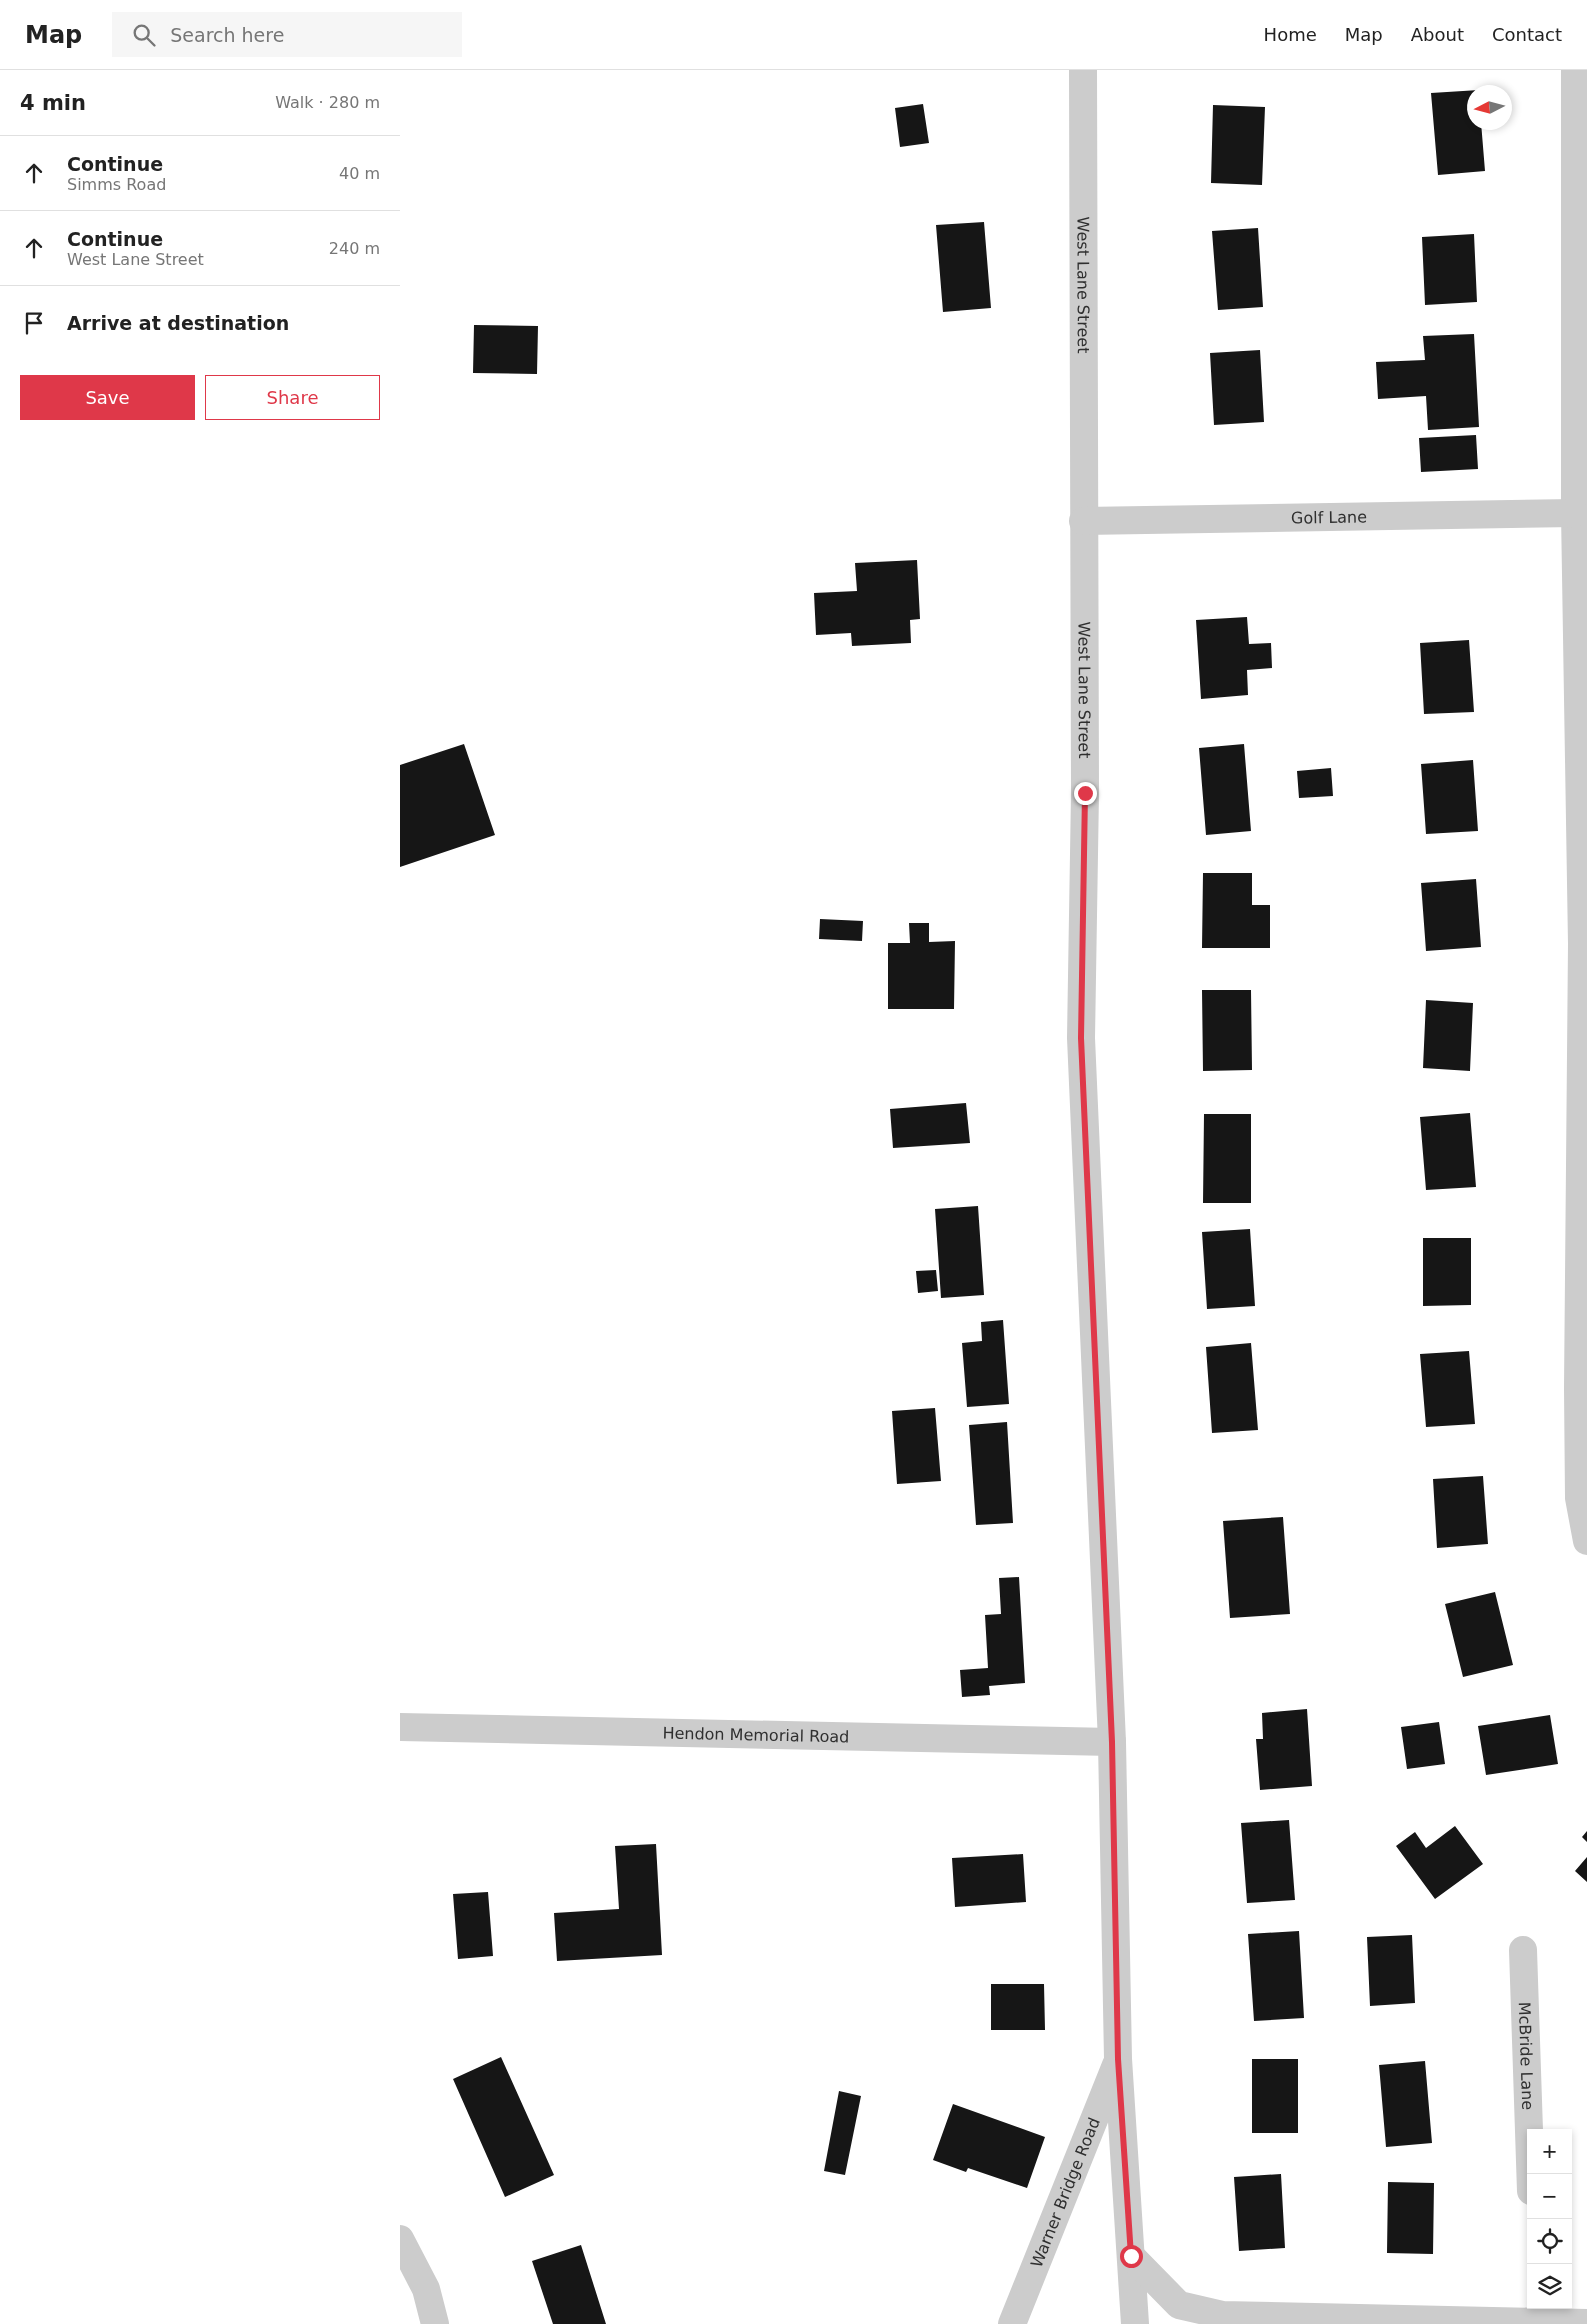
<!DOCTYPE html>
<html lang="en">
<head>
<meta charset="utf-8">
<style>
  body { margin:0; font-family:"DejaVu Sans",sans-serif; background:#f6f6f6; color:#222 }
  .controls { position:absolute; right:15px; bottom:15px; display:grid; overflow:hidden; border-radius:0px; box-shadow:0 2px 8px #0003 }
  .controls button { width:45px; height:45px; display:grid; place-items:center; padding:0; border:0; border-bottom:1px solid #e0e0e0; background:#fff; color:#222; font:25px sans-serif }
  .compass { position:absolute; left:1067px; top:15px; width:45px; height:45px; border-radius:50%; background:#fff; box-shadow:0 2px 8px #0003; rotate:264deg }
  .stop { position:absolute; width:15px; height:15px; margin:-11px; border:4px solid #df3849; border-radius:50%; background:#fff }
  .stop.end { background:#df3849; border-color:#fff; box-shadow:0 1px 5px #0008 }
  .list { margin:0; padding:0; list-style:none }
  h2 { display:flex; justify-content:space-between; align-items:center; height:65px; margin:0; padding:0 20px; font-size:21px }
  h2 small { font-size:16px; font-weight:400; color:#767676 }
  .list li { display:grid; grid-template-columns:32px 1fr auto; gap:15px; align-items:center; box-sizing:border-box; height:75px; padding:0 20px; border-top:1px solid #e0e0e0 }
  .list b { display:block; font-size:19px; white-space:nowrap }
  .list p { margin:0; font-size:16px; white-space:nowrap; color:#767676 }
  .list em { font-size:16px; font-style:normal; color:#767676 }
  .actions { display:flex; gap:10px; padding:15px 20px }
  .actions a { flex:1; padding:11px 0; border:1px solid #df3849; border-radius:0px; text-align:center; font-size:18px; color:#df3849 }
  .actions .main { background:#df3849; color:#fff }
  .icon { flex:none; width:28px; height:28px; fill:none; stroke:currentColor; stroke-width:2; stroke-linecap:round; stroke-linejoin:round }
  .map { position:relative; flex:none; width:1187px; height:2254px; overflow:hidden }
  header { display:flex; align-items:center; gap:30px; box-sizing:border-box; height:70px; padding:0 25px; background:#fff; border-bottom:1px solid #e0e0e0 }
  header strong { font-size:24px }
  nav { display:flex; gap:28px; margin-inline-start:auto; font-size:18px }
  .search { width:350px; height:45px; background:#f6f6f6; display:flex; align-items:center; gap:12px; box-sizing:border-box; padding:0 18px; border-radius:0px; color:#767676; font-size:19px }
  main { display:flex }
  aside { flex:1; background:#fff }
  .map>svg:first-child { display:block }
  .building { fill:#161616 }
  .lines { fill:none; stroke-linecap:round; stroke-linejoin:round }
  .minor { stroke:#ccc; stroke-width:28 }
  .route { stroke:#df3849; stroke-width:6 }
  .labels { text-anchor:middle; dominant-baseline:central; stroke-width:5; stroke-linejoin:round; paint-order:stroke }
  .street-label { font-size:16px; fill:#2f2f2f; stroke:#fff }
</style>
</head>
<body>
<header>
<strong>Map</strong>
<div class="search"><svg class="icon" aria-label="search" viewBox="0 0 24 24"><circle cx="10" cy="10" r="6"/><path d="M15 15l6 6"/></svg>Search here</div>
<nav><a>Home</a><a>Map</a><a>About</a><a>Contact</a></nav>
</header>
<main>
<aside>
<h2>4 min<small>Walk · 280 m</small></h2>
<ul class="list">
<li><svg class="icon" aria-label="ahead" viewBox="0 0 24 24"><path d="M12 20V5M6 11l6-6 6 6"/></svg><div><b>Continue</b><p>Simms Road</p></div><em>40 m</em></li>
<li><svg class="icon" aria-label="ahead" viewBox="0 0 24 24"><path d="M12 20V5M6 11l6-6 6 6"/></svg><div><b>Continue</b><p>West Lane Street</p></div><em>240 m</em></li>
<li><svg class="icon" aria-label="arrive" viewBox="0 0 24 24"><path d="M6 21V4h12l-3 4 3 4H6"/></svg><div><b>Arrive at destination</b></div></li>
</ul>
<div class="actions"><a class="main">Save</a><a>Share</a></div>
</aside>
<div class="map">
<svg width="1187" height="2254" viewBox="0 0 1187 2254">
  <rect width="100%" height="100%" fill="#fff"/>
  <path class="building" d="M 1079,20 L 1079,22 L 1074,22 L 1074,52 L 1081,52 L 1085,101 L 1038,105 L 1031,23 Z
    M 523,34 L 529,73 L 500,77 L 495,38 Z
    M 813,35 L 865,37 L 862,115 L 811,113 Z
    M 584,152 L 591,238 L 543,242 L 536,155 Z
    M 858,158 L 863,237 L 818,240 L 812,161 Z
    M 1074,164 L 1077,232 L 1025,235 L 1022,167 Z
    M 74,255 L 138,256 L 137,304 L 73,303 Z
    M 1074,264 L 1079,357 L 1028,360 L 1026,326 L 978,329 L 976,292 L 1025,290 L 1023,266 Z
    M 860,280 L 864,352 L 814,355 L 810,283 Z
    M 1076,365 L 1078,399 L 1021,402 L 1019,368 Z
    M 517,490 L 520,549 L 510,550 L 511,573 L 452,576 L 451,563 L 416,565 L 414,523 L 457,521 L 455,493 Z
    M 847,547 L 849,574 L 871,573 L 872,598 L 847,600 L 848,625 L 801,629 L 796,550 Z
    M 1069,570 L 1074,642 L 1024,644 L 1020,573 Z
    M 64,674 L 95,765 L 0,797 L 0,695 Z
    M 844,674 L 851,761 L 806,765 L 799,678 Z
    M 1073,690 L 1078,761 L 1026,764 L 1021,694 Z
    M 931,698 L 933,726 L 899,728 L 897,701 Z
    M 803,803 L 852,803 L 852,835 L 870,835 L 870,878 L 802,878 Z
    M 1076,809 L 1081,877 L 1026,881 L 1021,813 Z
    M 420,849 L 463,851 L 462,871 L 419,869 Z
    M 509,853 L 529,853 L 529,872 L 555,871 L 554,939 L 488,939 L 488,873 L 510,873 Z
    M 802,920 L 851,920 L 852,1000 L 803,1001 Z
    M 1026,930 L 1073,933 L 1070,1001 L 1023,998 Z
    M 566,1033 L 570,1073 L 493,1078 L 490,1039 Z
    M 1070,1043 L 1076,1117 L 1026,1120 L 1020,1047 Z
    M 804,1044 L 851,1044 L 851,1133 L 803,1133 Z
    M 578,1136 L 584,1225 L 541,1228 L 535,1139 Z
    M 850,1159 L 855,1236 L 807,1239 L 802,1162 Z
    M 1023,1168 L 1071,1168 L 1071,1235 L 1023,1236 Z
    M 536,1200 L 538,1221 L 518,1223 L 516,1201 Z
    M 603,1250 L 609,1334 L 567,1337 L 562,1273 L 582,1271 L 581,1252 Z
    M 851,1273 L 858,1360 L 812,1363 L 806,1277 Z
    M 1069,1281 L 1075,1354 L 1026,1357 L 1020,1284 Z
    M 535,1338 L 541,1411 L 497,1414 L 492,1341 Z
    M 607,1352 L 613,1453 L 576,1455 L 569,1355 Z
    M 1083,1406 L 1088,1474 L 1037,1478 L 1033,1409 Z
    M 883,1447 L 890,1544 L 830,1548 L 823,1451 Z
    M 619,1507 L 625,1613 L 589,1616 L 590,1625 L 562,1627 L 560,1600 L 588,1598 L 585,1545 L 601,1544 L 599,1508 Z
    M 1095,1522 L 1113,1595 L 1063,1607 L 1045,1534 Z
    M 907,1639 L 912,1716 L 860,1720 L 856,1669 L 863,1669 L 862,1643 Z
    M 1150,1645 L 1158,1694 L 1086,1705 L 1078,1656 Z
    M 1039,1652 L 1045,1694 L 1007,1699 L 1001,1657 Z
    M 889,1750 L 895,1830 L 847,1833 L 841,1753 Z
    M 1055,1756 L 1083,1794 L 1035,1829 L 996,1776 L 1015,1762 L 1026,1778 Z
    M 1187,1761 L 1187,1772 L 1182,1767 Z
    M 256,1774 L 262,1885 L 157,1891 L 154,1843 L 219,1839 L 215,1776 Z
    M 623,1784 L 626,1832 L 555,1837 L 552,1788 Z
    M 1187,1787 L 1187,1812 L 1175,1801 Z
    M 88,1822 L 93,1886 L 58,1889 L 53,1824 Z
    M 899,1861 L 904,1948 L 854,1951 L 848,1864 Z
    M 1012,1865 L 1015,1933 L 970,1936 L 967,1867 Z
    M 591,1914 L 644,1914 L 645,1960 L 591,1960 Z
    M 101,1987 L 154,2105 L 105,2127 L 53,2009 Z
    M 852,1989 L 898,1989 L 898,2063 L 852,2063 Z
    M 1025,1991 L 1032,2073 L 986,2077 L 979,1995 Z
    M 439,2021 L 461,2026 L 445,2105 L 424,2101 Z
    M 553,2034 L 645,2067 L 627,2118 L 568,2098 L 566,2102 L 533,2090 Z
    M 881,2104 L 885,2178 L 839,2181 L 834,2107 Z
    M 988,2112 L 1034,2113 L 1033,2184 L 987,2183 Z
    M 181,2175 L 206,2254 L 153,2254 L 132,2191 Z"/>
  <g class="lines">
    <g class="minor">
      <path id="s1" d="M 683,0 L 685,723 L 681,968 L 712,1672 L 718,1989 L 735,2254"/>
      <path d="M 1175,0 L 1175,443 L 1182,874 L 1178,1319 L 1179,1428 L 1187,1471"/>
      <path id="s2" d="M 683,451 L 1175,443"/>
      <path id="s3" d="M 0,1657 L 712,1672"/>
      <path id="s4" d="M 1123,1880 L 1131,2121"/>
      <path d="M 0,2169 L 26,2219 L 35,2254"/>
      <path d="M 731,2186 L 779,2235 L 822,2245 L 1187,2253"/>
      <path id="s5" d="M 612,2254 L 716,1995"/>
    </g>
  </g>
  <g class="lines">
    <path class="route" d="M 685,723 L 681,968 L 712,1672 L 718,1989 L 731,2186"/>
  </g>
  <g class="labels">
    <g class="street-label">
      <text stroke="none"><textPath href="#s1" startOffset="215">West Lane Street</textPath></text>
      <text stroke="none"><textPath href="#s2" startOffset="246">Golf Lane</textPath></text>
      <text stroke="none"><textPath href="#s1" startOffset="620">West Lane Street</textPath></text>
      <text stroke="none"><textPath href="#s3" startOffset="356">Hendon Memorial Road</textPath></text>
      <text stroke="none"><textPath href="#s4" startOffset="106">McBride Lane</textPath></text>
      <text stroke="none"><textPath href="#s5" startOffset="142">Warner Bridge Road</textPath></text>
    </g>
  </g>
</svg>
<div class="controls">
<button>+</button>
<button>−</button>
<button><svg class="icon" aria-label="locate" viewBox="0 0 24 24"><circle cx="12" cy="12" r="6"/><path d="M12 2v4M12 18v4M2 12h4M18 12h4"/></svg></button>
<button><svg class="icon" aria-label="layers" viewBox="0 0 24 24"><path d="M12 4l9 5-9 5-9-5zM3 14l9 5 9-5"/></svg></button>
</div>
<svg class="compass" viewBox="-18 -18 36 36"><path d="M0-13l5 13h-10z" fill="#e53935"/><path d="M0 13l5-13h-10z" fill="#767676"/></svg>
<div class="stop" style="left:731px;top:2186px"></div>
<div class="stop end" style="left:685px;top:723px"></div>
</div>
</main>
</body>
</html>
